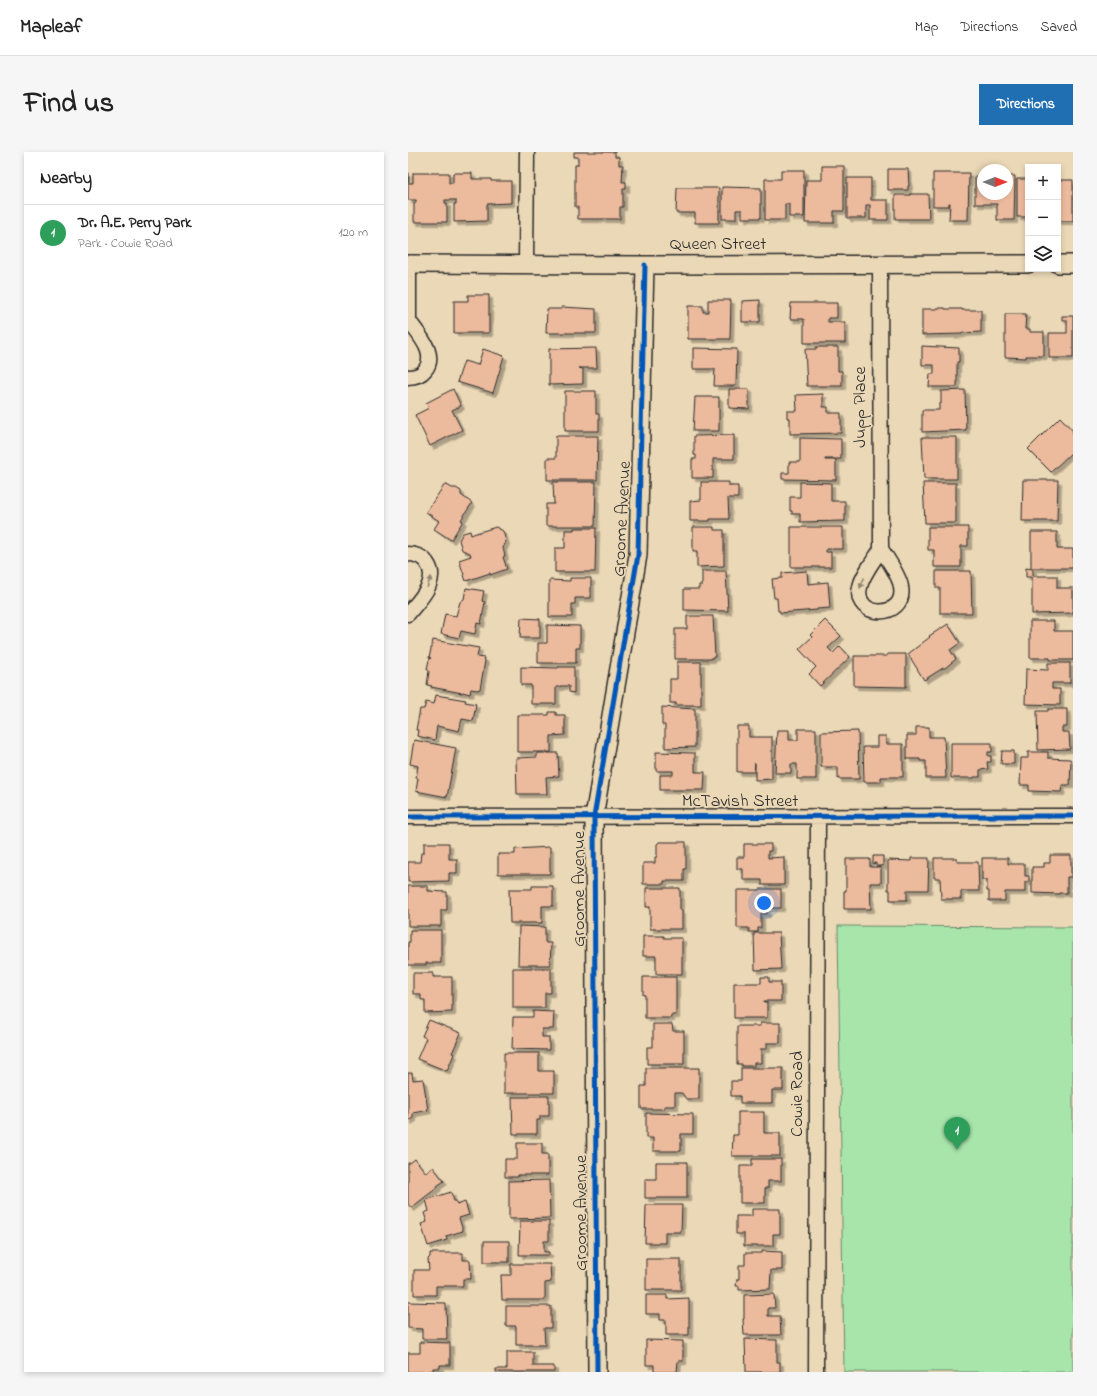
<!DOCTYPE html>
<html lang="en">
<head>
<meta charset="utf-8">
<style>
  body { margin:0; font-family:"Indie Flower",sans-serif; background:#f6f6f6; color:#222 }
  .controls { position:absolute; right:12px; top:12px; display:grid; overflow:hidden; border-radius:0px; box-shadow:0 2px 6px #0003 }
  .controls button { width:36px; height:36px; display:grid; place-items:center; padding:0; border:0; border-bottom:1px solid #e0e0e0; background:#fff; color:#222; font:20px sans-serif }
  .compass { position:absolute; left:569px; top:12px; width:36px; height:36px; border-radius:50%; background:#fff; box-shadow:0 2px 6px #0003; rotate:90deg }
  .you { position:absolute; left:356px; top:751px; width:14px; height:14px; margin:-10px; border:3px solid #fff; border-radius:50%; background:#1a73e8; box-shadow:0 0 0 6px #1a73e833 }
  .badge { display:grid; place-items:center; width:26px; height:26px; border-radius:50%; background:#1f6fb2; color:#fff; font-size:13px; font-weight:700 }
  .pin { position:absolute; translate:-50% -33px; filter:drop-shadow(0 1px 2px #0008) }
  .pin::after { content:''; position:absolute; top:21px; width:14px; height:12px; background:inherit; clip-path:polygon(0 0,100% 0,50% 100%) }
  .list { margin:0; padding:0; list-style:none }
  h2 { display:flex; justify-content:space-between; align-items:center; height:52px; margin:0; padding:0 16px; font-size:17px }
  h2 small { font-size:13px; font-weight:400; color:#767676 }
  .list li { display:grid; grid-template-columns:26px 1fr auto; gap:12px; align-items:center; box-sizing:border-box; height:56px; padding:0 16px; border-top:1px solid #e0e0e0 }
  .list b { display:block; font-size:15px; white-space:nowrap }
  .list p { margin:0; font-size:13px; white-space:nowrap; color:#767676 }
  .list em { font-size:13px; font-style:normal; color:#767676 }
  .icon { flex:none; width:22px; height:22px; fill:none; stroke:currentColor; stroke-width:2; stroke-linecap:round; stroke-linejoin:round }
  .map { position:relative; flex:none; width:665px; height:1220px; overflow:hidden; border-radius:0px }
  header { display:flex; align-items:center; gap:24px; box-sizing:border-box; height:56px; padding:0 20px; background:#fff; border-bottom:1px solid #e0e0e0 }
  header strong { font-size:19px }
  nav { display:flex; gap:22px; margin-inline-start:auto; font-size:14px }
  .intro { display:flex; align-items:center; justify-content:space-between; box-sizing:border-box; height:96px; padding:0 24px }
  h1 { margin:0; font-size:28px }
  .button { padding:10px 18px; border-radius:0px; background:#1f6fb2; color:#fff; font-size:14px; font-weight:700 }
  main { display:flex; gap:24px; padding:0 24px }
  aside { flex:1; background:#fff; border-radius:0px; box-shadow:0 2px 6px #0003 }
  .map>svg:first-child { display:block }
  .green { fill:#a8e5ab; stroke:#6a886b }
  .building { fill:#ecba9d; stroke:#2b2b2b; filter:url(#shadow) }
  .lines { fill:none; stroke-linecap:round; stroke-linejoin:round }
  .minor-casing { stroke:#2b2b2b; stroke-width:17 }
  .tertiary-casing { stroke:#2b2b2b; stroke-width:20 }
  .minor { stroke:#ebd8b6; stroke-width:14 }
  .tertiary { stroke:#ebd8b6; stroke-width:17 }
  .cycleway-casing { stroke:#ebd8b6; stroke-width:8 }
  .cycleway { stroke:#0057b8; stroke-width:5 }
  .oneway { fill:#8b8270 }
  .labels { text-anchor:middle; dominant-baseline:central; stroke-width:3.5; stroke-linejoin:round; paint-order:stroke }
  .street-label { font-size:18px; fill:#2b2b2b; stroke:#ebd8b6 }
</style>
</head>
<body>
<header>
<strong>Mapleaf</strong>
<nav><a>Map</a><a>Directions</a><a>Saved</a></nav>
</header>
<div class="intro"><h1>Find us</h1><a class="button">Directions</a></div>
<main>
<aside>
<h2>Nearby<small></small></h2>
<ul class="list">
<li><span class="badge" style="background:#2e9e5b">1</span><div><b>Dr. A.E. Perry Park</b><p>Park · Cowie Road</p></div><em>120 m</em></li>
</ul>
</aside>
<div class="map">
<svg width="665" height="1220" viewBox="0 0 665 1220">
  <defs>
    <filter id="shadow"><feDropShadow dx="3.5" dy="3.5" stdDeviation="0" flood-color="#0004"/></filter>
  </defs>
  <rect width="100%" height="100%" fill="#ebd8b6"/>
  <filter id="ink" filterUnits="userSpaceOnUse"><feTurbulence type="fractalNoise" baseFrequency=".025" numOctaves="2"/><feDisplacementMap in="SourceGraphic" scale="8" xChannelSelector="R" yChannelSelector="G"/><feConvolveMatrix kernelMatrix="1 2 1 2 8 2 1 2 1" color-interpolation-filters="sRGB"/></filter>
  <g filter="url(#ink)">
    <path class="green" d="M 430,774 L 665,775 L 665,1220 L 436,1220 Z"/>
    <path class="building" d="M 166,0 L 207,0 L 207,5 L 211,5 L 211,13 L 215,13 L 214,30 L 218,30 L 218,37 L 215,37 L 215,55 L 212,55 L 212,67 L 170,67 L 170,55 L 167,55 L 167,13 L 170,13 L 170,5 L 166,5 Z
      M 414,14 L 436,14 L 436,59 L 426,59 L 426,71 L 397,71 L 398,28 L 414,28 Z
      M 480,17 L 500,17 L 501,34 L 500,34 L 500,38 L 480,38 Z
      M 373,18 L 396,18 L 396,65 L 381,65 L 381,52 L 377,52 L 377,68 L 357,68 L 357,27 L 373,27 Z
      M 0,21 L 1,21 L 1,31 L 5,31 L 5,21 L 41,21 L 41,31 L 45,31 L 45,21 L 64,21 L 64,27 L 83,27 L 83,29 L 103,29 L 103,51 L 79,52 L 79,69 L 46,70 L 46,52 L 48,52 L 48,48 L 37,48 L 37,51 L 39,51 L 39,70 L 6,70 L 6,51 L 8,51 L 8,48 L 0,48 Z
      M 525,21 L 561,21 L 560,68 L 541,68 L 542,51 L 541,51 L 541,54 L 525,54 Z
      M 567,24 L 575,24 L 575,42 L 599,42 L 599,24 L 607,24 L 606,68 L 589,68 L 589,52 L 567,52 Z
      M 439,26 L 463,26 L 463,48 L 480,48 L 480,68 L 462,68 L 462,53 L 458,53 L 458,66 L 439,66 Z
      M 609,27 L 620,27 L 620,65 L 609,65 Z
      M 650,28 L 665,28 L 665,69 L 650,69 Z
      M 314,35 L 353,36 L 353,66 L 334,66 L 334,58 L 328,58 L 328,67 L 314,67 Z
      M 269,36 L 311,36 L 311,71 L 287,71 L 287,61 L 268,61 Z
      M 502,42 L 520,42 L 521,67 L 487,67 L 487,43 L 503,43 Z
      M 60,143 L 81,143 L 81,181 L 46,181 L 46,149 L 60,149 Z
      M 300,148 L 323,148 L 322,187 L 280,187 L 280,154 L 295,154 L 295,160 L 300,160 Z
      M 352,148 L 352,170 L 334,170 L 334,149 Z
      M 383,151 L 429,151 L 429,166 L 420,166 L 420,170 L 437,170 L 437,191 L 396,191 L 396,167 L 382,167 Z
      M 154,155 L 188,157 L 188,181 L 138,181 L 139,157 L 154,157 Z
      M 529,156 L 537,156 L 537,157 L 554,157 L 554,158 L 573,158 L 573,180 L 554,181 L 554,182 L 514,183 L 514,157 L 529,157 Z
      M 597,162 L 618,162 L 617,177 L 622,177 L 622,180 L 636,180 L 636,204 L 618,204 L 618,206 L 597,205 Z
      M 654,164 L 665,164 L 665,206 L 641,206 L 641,181 L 659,181 L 659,168 L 654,168 Z
      M 514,194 L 551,196 L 551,210 L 549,210 L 549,235 L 521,235 L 522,222 L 526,222 L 526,213 L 514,213 Z
      M 408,195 L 430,195 L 430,219 L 434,219 L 434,234 L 399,234 L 397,197 L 408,197 Z
      M 188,196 L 189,216 L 171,216 L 175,217 L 175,232 L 141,233 L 141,197 Z
      M 285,196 L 329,197 L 328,234 L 306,234 L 307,217 L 285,217 Z
      M 75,197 L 96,204 L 85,241 L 49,230 L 56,209 L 70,213 Z
      M 45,237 L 53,254 L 44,258 L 54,278 L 22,294 L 7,263 L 21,256 L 18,251 Z
      M 321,237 L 341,237 L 341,257 L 321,256 Z
      M 557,238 L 558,278 L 514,280 L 514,258 L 531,258 L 531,252 L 533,252 L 533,239 Z
      M 157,239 L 188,239 L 188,262 L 191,262 L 191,279 L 157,279 Z
      M 415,242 L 415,255 L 420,255 L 420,261 L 433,261 L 433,281 L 382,282 L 382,266 L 379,266 L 379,259 L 389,259 L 388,243 Z
      M 287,245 L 311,245 L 311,279 L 285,279 Z
      M 652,265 L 665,279 L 665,299 L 643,320 L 620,297 Z
      M 326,283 L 326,307 L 305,307 L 305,326 L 284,326 L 284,307 L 288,307 L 288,303 L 286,303 L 286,284 Z
      M 148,284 L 190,284 L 189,328 L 139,328 L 139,306 L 148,306 Z
      M 514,285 L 549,285 L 549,327 L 516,327 Z
      M 392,286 L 433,287 L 433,307 L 417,307 L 417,308 L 428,308 L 428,328 L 374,327 L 374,321 L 381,321 L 381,310 L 392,310 Z
      M 615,328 L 650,328 L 649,369 L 614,369 Z
      M 145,330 L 188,330 L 187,374 L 138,374 L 138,352 L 146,352 Z
      M 293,330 L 321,330 L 321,334 L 330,334 L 330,346 L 320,346 L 321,367 L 302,367 L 302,369 L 282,369 L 282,349 L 293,348 Z
      M 392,330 L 423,331 L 423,349 L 437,349 L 437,369 L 392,370 L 392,362 L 384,362 L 384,359 L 382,359 L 382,345 L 392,345 Z
      M 515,331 L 548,331 L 548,371 L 517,371 Z
      M 37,332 L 44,336 L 48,336 L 53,339 L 53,343 L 64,351 L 53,368 L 55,369 L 43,388 L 26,377 L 31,369 L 18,360 Z
      M 88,375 L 95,379 L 98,389 L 95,396 L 97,404 L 95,405 L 99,417 L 82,423 L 82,421 L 58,429 L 51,408 L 63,404 L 62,401 L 54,398 L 51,388 L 55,381 L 62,379 L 63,383 L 68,381 Z
      M 285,375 L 306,375 L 306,378 L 316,378 L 316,414 L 289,415 L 289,399 L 285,399 Z
      M 383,375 L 435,375 L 435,397 L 418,397 L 418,400 L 423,400 L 423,415 L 383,415 Z
      M 520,375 L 560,375 L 560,394 L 553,394 L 553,415 L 526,415 L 526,398 L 520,398 Z
      M 166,376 L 188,376 L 187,420 L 147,420 L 147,396 L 157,396 L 157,378 L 166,378 Z
      M 623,380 L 649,380 L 649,397 L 665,397 L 665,416 L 623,416 Z
      M 618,416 L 625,417 L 625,424 L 649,424 L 649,436 L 665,436 L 665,461 L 624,462 L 624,425 L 618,425 Z
      M 294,419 L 318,419 L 320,459 L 276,458 L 276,437 L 291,437 L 291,433 L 294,433 Z
      M 399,419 L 400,432 L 420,430 L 422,456 L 409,457 L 409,458 L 372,461 L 372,459 L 370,459 L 369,446 L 366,446 L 364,427 L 374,426 L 374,421 Z
      M 528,419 L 563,419 L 564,461 L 532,461 L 532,436 L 528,436 Z
      M 162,426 L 183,426 L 183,446 L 167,446 L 167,452 L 164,452 L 164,465 L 141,465 L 141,428 L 162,429 Z
      M 58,436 L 76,439 L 74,449 L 77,450 L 73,472 L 69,471 L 67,482 L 53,479 L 51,486 L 33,482 L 37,462 L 48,464 L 52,450 L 56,447 Z
      M 279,464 L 305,464 L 307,505 L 304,505 L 304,507 L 267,507 L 267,477 L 279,477 Z
      M 113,466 L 132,467 L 132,486 L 112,486 Z
      M 417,468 L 433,484 L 420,496 L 425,501 L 432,494 L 442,505 L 412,534 L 401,522 L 408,515 L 391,497 L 404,485 L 402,483 Z
      M 622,469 L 646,469 L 646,479 L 665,479 L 665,508 L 642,508 L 642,506 L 622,506 Z
      M 540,472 L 552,491 L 542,498 L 548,507 L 537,516 L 535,516 L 516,528 L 500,502 L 522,485 L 521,484 Z
      M 139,473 L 172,474 L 172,496 L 168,496 L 168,511 L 130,511 L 130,491 L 139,491 Z
      M 25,488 L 71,496 L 69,505 L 76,506 L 77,509 L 72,537 L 69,538 L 63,537 L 62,542 L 54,540 L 54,541 L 23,535 L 24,534 L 19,533 L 21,519 L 19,517 L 21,508 L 23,506 L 21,506 Z
      M 479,502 L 498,502 L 498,535 L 446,534 L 446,504 L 479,504 Z
      M 269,510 L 293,510 L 293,553 L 268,553 L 268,551 L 262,551 L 262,527 L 269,527 Z
      M 640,511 L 662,511 L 662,531 L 644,531 L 644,537 L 652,537 L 652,553 L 617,552 L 618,517 L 640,518 Z
      M 113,515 L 150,516 L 150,515 L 166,515 L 166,541 L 161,540 L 161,534 L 152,534 L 152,535 L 148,535 L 148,552 L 123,552 L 123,533 L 113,533 Z
      M 28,543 L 58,548 L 57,550 L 68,552 L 65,569 L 54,567 L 51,579 L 29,574 L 27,588 L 9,584 L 10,578 L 8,578 L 12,557 L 16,557 L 18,550 L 26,552 Z
      M 254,555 L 287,557 L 287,595 L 257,596 L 257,573 L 254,573 Z
      M 640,557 L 659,557 L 659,575 L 654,575 L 654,580 L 661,580 L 662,597 L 630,598 L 629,559 L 640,559 Z
      M 141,560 L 148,560 L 148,563 L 157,563 L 157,583 L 143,584 L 143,600 L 109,600 L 109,563 L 141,563 Z
      M 329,574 L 341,574 L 341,585 L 364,585 L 364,627 L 347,628 L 347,611 L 346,620 L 329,620 Z
      M 508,575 L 521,575 L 521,585 L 536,585 L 538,626 L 518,626 L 518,609 L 512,609 L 512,607 L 499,607 L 499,583 L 508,583 Z
      M 390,577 L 408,577 L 408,627 L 389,627 L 389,612 L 383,612 L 383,621 L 367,621 L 369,578 L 381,578 L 381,588 L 390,588 Z
      M 450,579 L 451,627 L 430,627 L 430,615 L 413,615 L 413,580 Z
      M 469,584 L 478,584 L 478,592 L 495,592 L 495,625 L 473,625 L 473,630 L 456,630 L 455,595 L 469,595 Z
      M 6,588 L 48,596 L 39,645 L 8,639 L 10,626 L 8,626 L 10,614 L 2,612 Z
      M 543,591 L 584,591 L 584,600 L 580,600 L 580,604 L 583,604 L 583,610 L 579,610 L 580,617 L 572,618 L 572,625 L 566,625 L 566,626 L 543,626 Z
      M 594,599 L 606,599 L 606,612 L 593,612 Z
      M 248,600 L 287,601 L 287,620 L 297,620 L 296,638 L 252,638 L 252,623 L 265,623 L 265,619 L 248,619 Z
      M 620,600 L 640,600 L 640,606 L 662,607 L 663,609 L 662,633 L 654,633 L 653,640 L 621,639 L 621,633 L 612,633 L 613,606 L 620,606 Z
      M 129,601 L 150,601 L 151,624 L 138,625 L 139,642 L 109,642 L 108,606 L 129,605 Z
      M 251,690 L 278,690 L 278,717 L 276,717 L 276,729 L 256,729 L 256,732 L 235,732 L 235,711 L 247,711 L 247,705 L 249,705 L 249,692 Z
      M 16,691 L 41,691 L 41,707 L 49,707 L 49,721 L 41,721 L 41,729 L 0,730 L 0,710 L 12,710 L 13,701 L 16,701 Z
      M 336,692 L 363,692 L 363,699 L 360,699 L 360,706 L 376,705 L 376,733 L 354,733 L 354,728 L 335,728 L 335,717 L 329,717 L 329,705 L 336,705 Z
      M 142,695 L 142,722 L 90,722 L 90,702 L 107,702 L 107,697 Z
      M 642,703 L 663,703 L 663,725 L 659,725 L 659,741 L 651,741 L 651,742 L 624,741 L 624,715 L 636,715 L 636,711 L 642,711 Z
      M 465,704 L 475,704 L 475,714 L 468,714 L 468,711 L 465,712 Z
      M 503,706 L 521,706 L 520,738 L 499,738 L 499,748 L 482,748 L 482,738 L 480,738 L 480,708 L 503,709 Z
      M 526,706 L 549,706 L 549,710 L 570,710 L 571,739 L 553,739 L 553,747 L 533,747 L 532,726 L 526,726 Z
      M 574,706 L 600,706 L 600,712 L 617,712 L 617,724 L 621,724 L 621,730 L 617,730 L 617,740 L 597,740 L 597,749 L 581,749 L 581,739 L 579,739 L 579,728 L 574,728 Z
      M 438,707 L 462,707 L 462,715 L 473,715 L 473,731 L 462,731 L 463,757 L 436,757 L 436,739 L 438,739 Z
      M 0,734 L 20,734 L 20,739 L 39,740 L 39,758 L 33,758 L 33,774 L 0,774 Z
      M 124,734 L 145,734 L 145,754 L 134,754 L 134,771 L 102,771 L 101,737 L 124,737 Z
      M 238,736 L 272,736 L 272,758 L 274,758 L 274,777 L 242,777 L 242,755 L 238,755 Z
      M 352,737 L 373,737 L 373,756 L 359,756 L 359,762 L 353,762 L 353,776 L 350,776 L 350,780 L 341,780 L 341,776 L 329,776 L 329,738 L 352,738 Z
      M 111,774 L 137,775 L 137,790 L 138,791 L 143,791 L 142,813 L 110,813 Z
      M 2,778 L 33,778 L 33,811 L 18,811 L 18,813 L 0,813 L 0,790 L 2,790 Z
      M 346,781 L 371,781 L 373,817 L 347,818 Z
      M 235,784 L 256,784 L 256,786 L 274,786 L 274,822 L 248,822 L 248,804 L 235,804 Z
      M 105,816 L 143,816 L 143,841 L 137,841 L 137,856 L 105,856 Z
      M 5,821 L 25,821 L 25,825 L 44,825 L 44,860 L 17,861 L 17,848 L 13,848 L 13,842 L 5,842 Z
      M 235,825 L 268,825 L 268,863 L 263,863 L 263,866 L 237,866 L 237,843 L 235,843 Z
      M 353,825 L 361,825 L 361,830 L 373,830 L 373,849 L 356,849 L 356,850 L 359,850 L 359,866 L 326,866 L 326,831 L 353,831 Z
      M 125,859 L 146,860 L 145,877 L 134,877 L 134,885 L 141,885 L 141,898 L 104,897 L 105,865 L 125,865 Z
      M 21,868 L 53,881 L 44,901 L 46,902 L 39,919 L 9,907 L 18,886 L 14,884 Z
      M 352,871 L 372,871 L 372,891 L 359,891 L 359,897 L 353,897 L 353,911 L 346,911 L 346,914 L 334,914 L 334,912 L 329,912 L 329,874 L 352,874 Z
      M 245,872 L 264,872 L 265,879 L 276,879 L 276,912 L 239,912 L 239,895 L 245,895 Z
      M 96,901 L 131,901 L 131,919 L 146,919 L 146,941 L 96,941 Z
      M 238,916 L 291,916 L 291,947 L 278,947 L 274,941 L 267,941 L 267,954 L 256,954 L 256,957 L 233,957 L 233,934 L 238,934 Z
      M 333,916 L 375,916 L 375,938 L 364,938 L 364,951 L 332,951 L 332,944 L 323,944 L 323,929 L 333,929 Z
      M 0,921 L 4,921 L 5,928 L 15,927 L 20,958 L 5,961 L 5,966 L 0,969 Z
      M 122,944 L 141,944 L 141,964 L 132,964 L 132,968 L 129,968 L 129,982 L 105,982 L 104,945 L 122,945 Z
      M 330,960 L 356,960 L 356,981 L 372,981 L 372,1004 L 324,1004 L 325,983 L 330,983 Z
      M 238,961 L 285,962 L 285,982 L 273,982 L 273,999 L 245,999 L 245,986 L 238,986 Z
      M 109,991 L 134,991 L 134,1002 L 140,1002 L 140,1023 L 110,1023 L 110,1025 L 97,1025 L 97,1007 L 109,1007 Z
      M 7,1007 L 18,1021 L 25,1015 L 36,1029 L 29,1034 L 30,1035 L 3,1056 L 0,1052 L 0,1011 L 2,1011 Z
      M 344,1007 L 373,1007 L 373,1029 L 360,1029 L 360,1036 L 357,1036 L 357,1051 L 332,1051 L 332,1014 L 344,1014 Z
      M 248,1010 L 279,1010 L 279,1046 L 237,1046 L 237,1027 L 248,1027 Z
      M 141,1028 L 142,1066 L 101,1067 L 101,1029 Z
      M 43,1040 L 46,1049 L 48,1049 L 49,1053 L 57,1050 L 61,1063 L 51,1066 L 55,1079 L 38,1084 L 39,1088 L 20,1094 L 13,1072 L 19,1070 L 16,1061 L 21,1059 L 18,1048 Z
      M 238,1053 L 274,1053 L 273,1080 L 257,1080 L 257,1091 L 237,1091 Z
      M 344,1057 L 372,1057 L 372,1082 L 365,1082 L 365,1094 L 336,1094 L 336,1082 L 328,1082 L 328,1064 L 344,1064 Z
      M 112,1069 L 141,1069 L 141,1089 L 136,1089 L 136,1100 L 141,1100 L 141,1103 L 111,1103 Z
      M 76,1089 L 101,1089 L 101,1110 L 76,1110 Z
      M 354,1099 L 374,1100 L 374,1118 L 363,1118 L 362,1137 L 331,1138 L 331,1134 L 328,1134 L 329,1127 L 331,1127 L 331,1113 L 337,1113 L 337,1101 L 354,1101 Z
      M 22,1101 L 55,1101 L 55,1108 L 62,1108 L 63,1127 L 55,1127 L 55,1134 L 28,1134 L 28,1143 L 6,1143 L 6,1118 L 21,1118 L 20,1107 L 22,1105 Z
      M 238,1107 L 273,1107 L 273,1138 L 238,1138 Z
      M 103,1112 L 142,1112 L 143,1130 L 137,1131 L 137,1148 L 94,1148 L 93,1123 L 103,1123 Z
      M 366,1142 L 367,1156 L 360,1156 L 360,1164 L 372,1164 L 373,1183 L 336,1183 L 335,1167 L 336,1167 L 336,1143 Z
      M 238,1143 L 259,1143 L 259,1147 L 281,1146 L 281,1183 L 258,1183 L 258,1168 L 252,1168 L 252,1162 L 238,1162 Z
      M 0,1150 L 38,1151 L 39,1187 L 14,1187 L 14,1177 L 0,1176 Z
      M 98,1154 L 143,1154 L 143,1176 L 136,1176 L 137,1193 L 108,1193 L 108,1174 L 98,1174 Z
      M 337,1187 L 369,1188 L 369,1210 L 372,1210 L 372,1220 L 338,1220 Z
      M 238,1188 L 275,1189 L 275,1209 L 270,1209 L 269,1220 L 246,1220 L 246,1213 L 238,1213 Z
      M 12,1190 L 42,1191 L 42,1213 L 32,1213 L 32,1216 L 25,1216 L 25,1219 L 19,1219 L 19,1220 L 0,1220 L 0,1201 L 12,1201 Z
      M 99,1200 L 125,1200 L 125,1214 L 146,1214 L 146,1220 L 88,1220 L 88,1217 L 99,1217 Z"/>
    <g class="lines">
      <g class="minor-casing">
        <path id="minor" d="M 118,112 L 119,0
          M 472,113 L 473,397 C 479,406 492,425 493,435 C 499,468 444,467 452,435 C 454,423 467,407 473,397
          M 0,171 L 1,169 L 1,112
          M 0,225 C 7,225 13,223 17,218 C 30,202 10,182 1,169
          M 0,402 C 7,402 15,405 19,411 C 32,429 11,448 0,462
          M 0,665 L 665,664
          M 408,1220 L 410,664"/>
      </g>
      <g class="tertiary-casing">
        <path id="tertiary" d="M 0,112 L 237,113 L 620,112
          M 650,112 L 665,112
          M 189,1220 L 186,665 L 230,403 L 237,113"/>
      </g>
      <use href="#minor" class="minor"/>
      <use href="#tertiary" class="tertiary"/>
      <g class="cycleway-casing">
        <path id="cycleway" d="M 0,665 L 665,664
          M 189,1220 L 186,665 L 230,403 L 237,113"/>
      </g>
      <use href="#cycleway" class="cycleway"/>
    </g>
    <defs><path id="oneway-solid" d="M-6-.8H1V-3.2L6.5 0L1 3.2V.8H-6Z"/></defs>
    <g class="oneway">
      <use href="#oneway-solid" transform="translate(21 430) rotate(-72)"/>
      <use href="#oneway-solid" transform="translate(454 431) rotate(112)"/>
    </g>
  </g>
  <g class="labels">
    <g class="street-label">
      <text x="310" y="93">Queen Street</text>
      <text transform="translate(453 255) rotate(-90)">Jupp Place</text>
      <text transform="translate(215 367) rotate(-87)">Groome Avenue</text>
      <text x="332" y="650">McTavish Street</text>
      <text transform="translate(172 737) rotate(-90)">Groome Avenue</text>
      <text transform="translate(390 942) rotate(-90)">Cowie Road</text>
      <text transform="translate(174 1061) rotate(-90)">Groome Avenue</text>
    </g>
  </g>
</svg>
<div class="controls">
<button>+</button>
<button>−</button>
<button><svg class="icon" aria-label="layers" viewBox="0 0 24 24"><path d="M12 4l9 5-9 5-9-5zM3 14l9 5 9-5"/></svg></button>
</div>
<svg class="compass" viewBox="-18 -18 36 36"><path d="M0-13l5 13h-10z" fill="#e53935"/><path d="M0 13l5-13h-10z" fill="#767676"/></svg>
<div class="you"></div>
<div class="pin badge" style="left:549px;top:998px;background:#2e9e5b">1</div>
</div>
</main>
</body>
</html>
